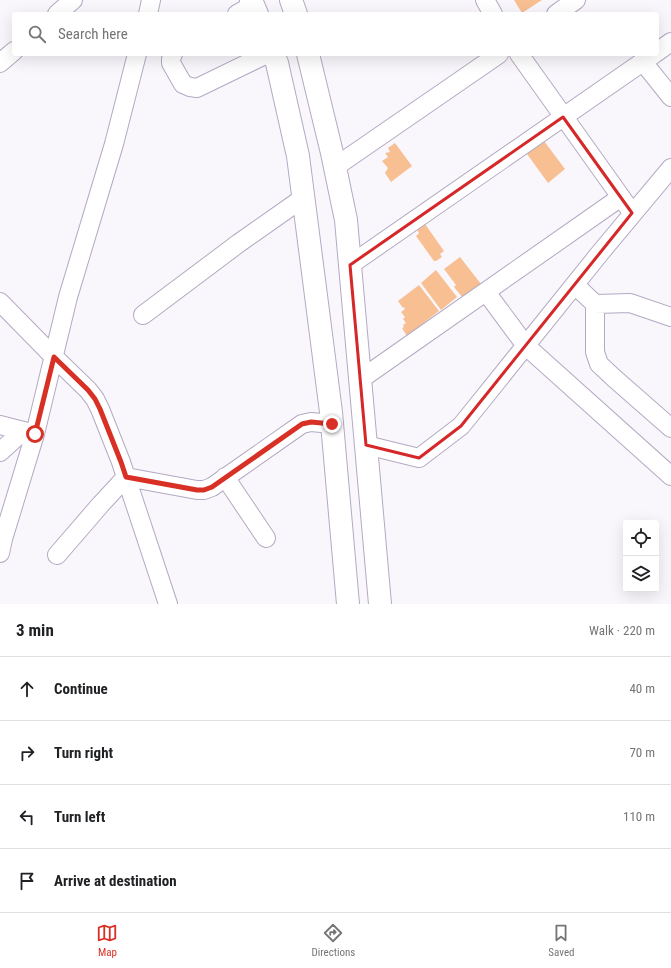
<!DOCTYPE html>
<html lang="en">
<head>
<meta charset="utf-8">
<style>
  body { margin:0; font-family:"Roboto Condensed",sans-serif; background:#f2f2f2; color:#202124 }
  .controls { position:absolute; right:12px; bottom:12px; display:grid; overflow:hidden; border-radius:4px; box-shadow:0 4px 16px #0002 }
  .controls button { width:36px; height:36px; display:grid; place-items:center; padding:0; border:0; border-bottom:1px solid #e0e0e0; background:#fff; color:#202124; font:20px sans-serif }
  .stop { position:absolute; width:12px; height:12px; margin:-9px; border:3px solid #d93025; border-radius:50%; background:#fff }
  .stop.end { background:#d93025; border-color:#fff; box-shadow:0 1px 4px #0008 }
  .list { margin:0; padding:0; list-style:none }
  h2 { display:flex; justify-content:space-between; align-items:center; height:52px; margin:0; padding:0 16px; font-size:17px }
  h2 small { font-size:13px; font-weight:400; color:#757577 }
  .list li { display:grid; grid-template-columns:26px 1fr auto; gap:12px; align-items:center; box-sizing:border-box; height:64px; padding:0 16px; border-top:1px solid #e0e0e0 }
  .list b { display:block; font-size:15px; white-space:nowrap }
  .list em { font-size:13px; font-style:normal; color:#757577 }
  .icon { flex:none; width:22px; height:22px; fill:none; stroke:currentColor; stroke-width:2; stroke-linecap:round; stroke-linejoin:round }
  .map { position:relative; flex:none; width:671px; height:604px; overflow:hidden }
  .search { position:absolute; background:#fff; box-shadow:0 4px 16px #0002; left:12px; right:12px; top:12px; height:44px; display:flex; align-items:center; gap:10px; box-sizing:border-box; padding:0 14px; border-radius:4px; color:#757577; font-size:15px }
  .sheet { height:308px; background:#fff }
  nav { display:flex; justify-content:space-around; align-items:center; box-sizing:border-box; height:56px; border-top:1px solid #e0e0e0; background:#fff; font-size:11px; color:#757577 }
  nav a { display:grid; justify-items:center; gap:2px }
  nav .on { color:#d93025 }
  .map>svg:first-child { display:block }
  .building { fill:#f7bf92 }
  .lines { fill:none; stroke-linecap:round; stroke-linejoin:round }
  .minor-casing { stroke:#b4a9c3; stroke-width:20 }
  .highway-casing { stroke:#b4a9c3; stroke-width:24 }
  .minor { stroke:#fff; stroke-width:18 }
  .highway { stroke:#fff; stroke-width:22 }
  .route { stroke:#d93025; stroke-width:5 }
  .marked { fill:none; stroke:#d62828; stroke-width:3; stroke-linejoin:round }
</style>
</head>
<body>
<div class="map">
<svg width="671" height="604" viewBox="0 0 671 604">
  <rect width="100%" height="100%" fill="#f9f7fc"/>
  <path class="building" d="M 514,0 L 542,0 L 522,13 Z
    M 544,141 L 565,169 L 548,183 L 527,154 Z
    M 395,143 L 412,166 L 391,182 L 385,173 L 388,168 L 382,161 L 388,157 L 385,153 L 390,152 L 388,148 Z
    M 425,224 L 444,251 L 440,254 L 442,257 L 436,261 L 434,261 L 416,236 L 419,233 L 417,230 Z
    M 460,257 L 481,284 L 463,298 L 454,287 L 456,285 L 444,269 Z
    M 436,270 L 457,297 L 441,310 L 421,283 Z
    M 419,285 L 439,311 L 407,336 L 402,328 L 404,327 L 403,325 L 406,323 L 403,319 L 405,317 L 401,312 L 405,309 L 404,307 L 403,308 L 398,301 Z"/>
  <g class="lines">
    <g class="minor-casing">
      <path id="minor" d="M 485,0 L 493,14
        M 57,14 L 73,0
        M 148,14 L 151,0
        M 237,14 L 253,5
        M 556,14 L 576,0
        M 657,52 L 671,42
        M 173,54 L 171,59 L 171,63 L 183,84 L 190,87 L 197,88 L 267,54
        M 519,54 L 628,207
        M 643,62 L 671,97
        M 0,63 L 14,51
        M 335,167 L 499,54
        M 350,265 L 654,54
        M 575,285 L 595,304 L 630,303 L 671,317
        M 486,292 L 526,346 L 671,476
        M 0,302 L 54,357 L 88,390 L 95,399 L 100,409 L 121,462 L 168,604
        M 595,304 L 595,352 L 599,364 L 614,378 L 671,428
        M 143,315 L 239,243 L 303,198
        M 361,379 L 621,197
        M 0,425 L 35,434
        M 366,445 L 419,458 L 461,426 L 600,253 L 671,168
        M 0,452 L 23,431
        M 225,477 L 266,538
        M 0,553 L 3,539 L 35,434 L 68,297 L 114,144 L 137,54
        M 57,555 L 101,504 L 126,477 L 197,490 L 204,490 L 212,487 L 302,424 L 311,422 L 332,424"/>
    </g>
    <g class="highway-casing">
      <path id="highway" d="M 251,0 L 257,14
        M 291,0 L 296,14
        M 273,54 L 277,63 L 298,156 L 331,412 L 348,604
        M 308,54 L 332,153 L 346,220 L 380,604"/>
    </g>
    <use href="#minor" class="minor"/>
    <use href="#highway" class="highway"/>
  </g>
  <g class="lines">
    <path class="route" d="M 35,434 L 54,357 L 88,390 L 95,399 L 100,409 L 121,462 L 126,477 L 197,490 L 204,490 L 212,487 L 302,424 L 311,422 L 332,424"/>
  </g>
  <path class="marked" d="M 563,117 L 632,213 L 461,426 L 419,458 L 366,445 L 350,265 Z"/>
</svg>
<div class="controls">
<button><svg class="icon" aria-label="locate" viewBox="0 0 24 24"><circle cx="12" cy="12" r="6"/><path d="M12 2v4M12 18v4M2 12h4M18 12h4"/></svg></button>
<button><svg class="icon" aria-label="layers" viewBox="0 0 24 24"><path d="M12 4l9 5-9 5-9-5zM3 14l9 5 9-5"/></svg></button>
</div>
<div class="stop" style="left:35px;top:434px"></div>
<div class="stop end" style="left:332px;top:424px"></div>
<div class="search"><svg class="icon" aria-label="search" viewBox="0 0 24 24"><circle cx="10" cy="10" r="6"/><path d="M15 15l6 6"/></svg>Search here</div>
</div>
<section class="sheet">
<h2>3 min<small>Walk · 220 m</small></h2>
<ul class="list">
<li><svg class="icon" aria-label="ahead" viewBox="0 0 24 24"><path d="M12 20V5M6 11l6-6 6 6"/></svg><div><b>Continue</b></div><em>40 m</em></li>
<li><svg class="icon" aria-label="right" viewBox="0 0 24 24"><path d="M7 20v-9h11M14 6l5 5-5 5"/></svg><div><b>Turn right</b></div><em>70 m</em></li>
<li><svg class="icon" aria-label="left" viewBox="0 0 24 24"><path d="M17 20v-9H6M10 6l-5 5 5 5"/></svg><div><b>Turn left</b></div><em>110 m</em></li>
<li><svg class="icon" aria-label="arrive" viewBox="0 0 24 24"><path d="M6 21V4h12l-3 4 3 4H6"/></svg><div><b>Arrive at destination</b></div></li>
</ul>
</section>
<nav>
<a class="on"><svg class="icon" aria-label="map" viewBox="0 0 24 24"><path d="M3 6l6-2 6 2 6-2v14l-6 2-6-2-6 2zM9 4v14M15 6v14"/></svg>Map</a>
<a><svg class="icon" aria-label="directions" viewBox="0 0 24 24"><path d="M12 3l9 9-9 9-9-9zM9 14v-3h6M13 9l2 2-2 2"/></svg>Directions</a>
<a><svg class="icon" aria-label="saved" viewBox="0 0 24 24"><path d="M7 4h10v16l-5-4-5 4z"/></svg>Saved</a>
</nav>
</body>
</html>
